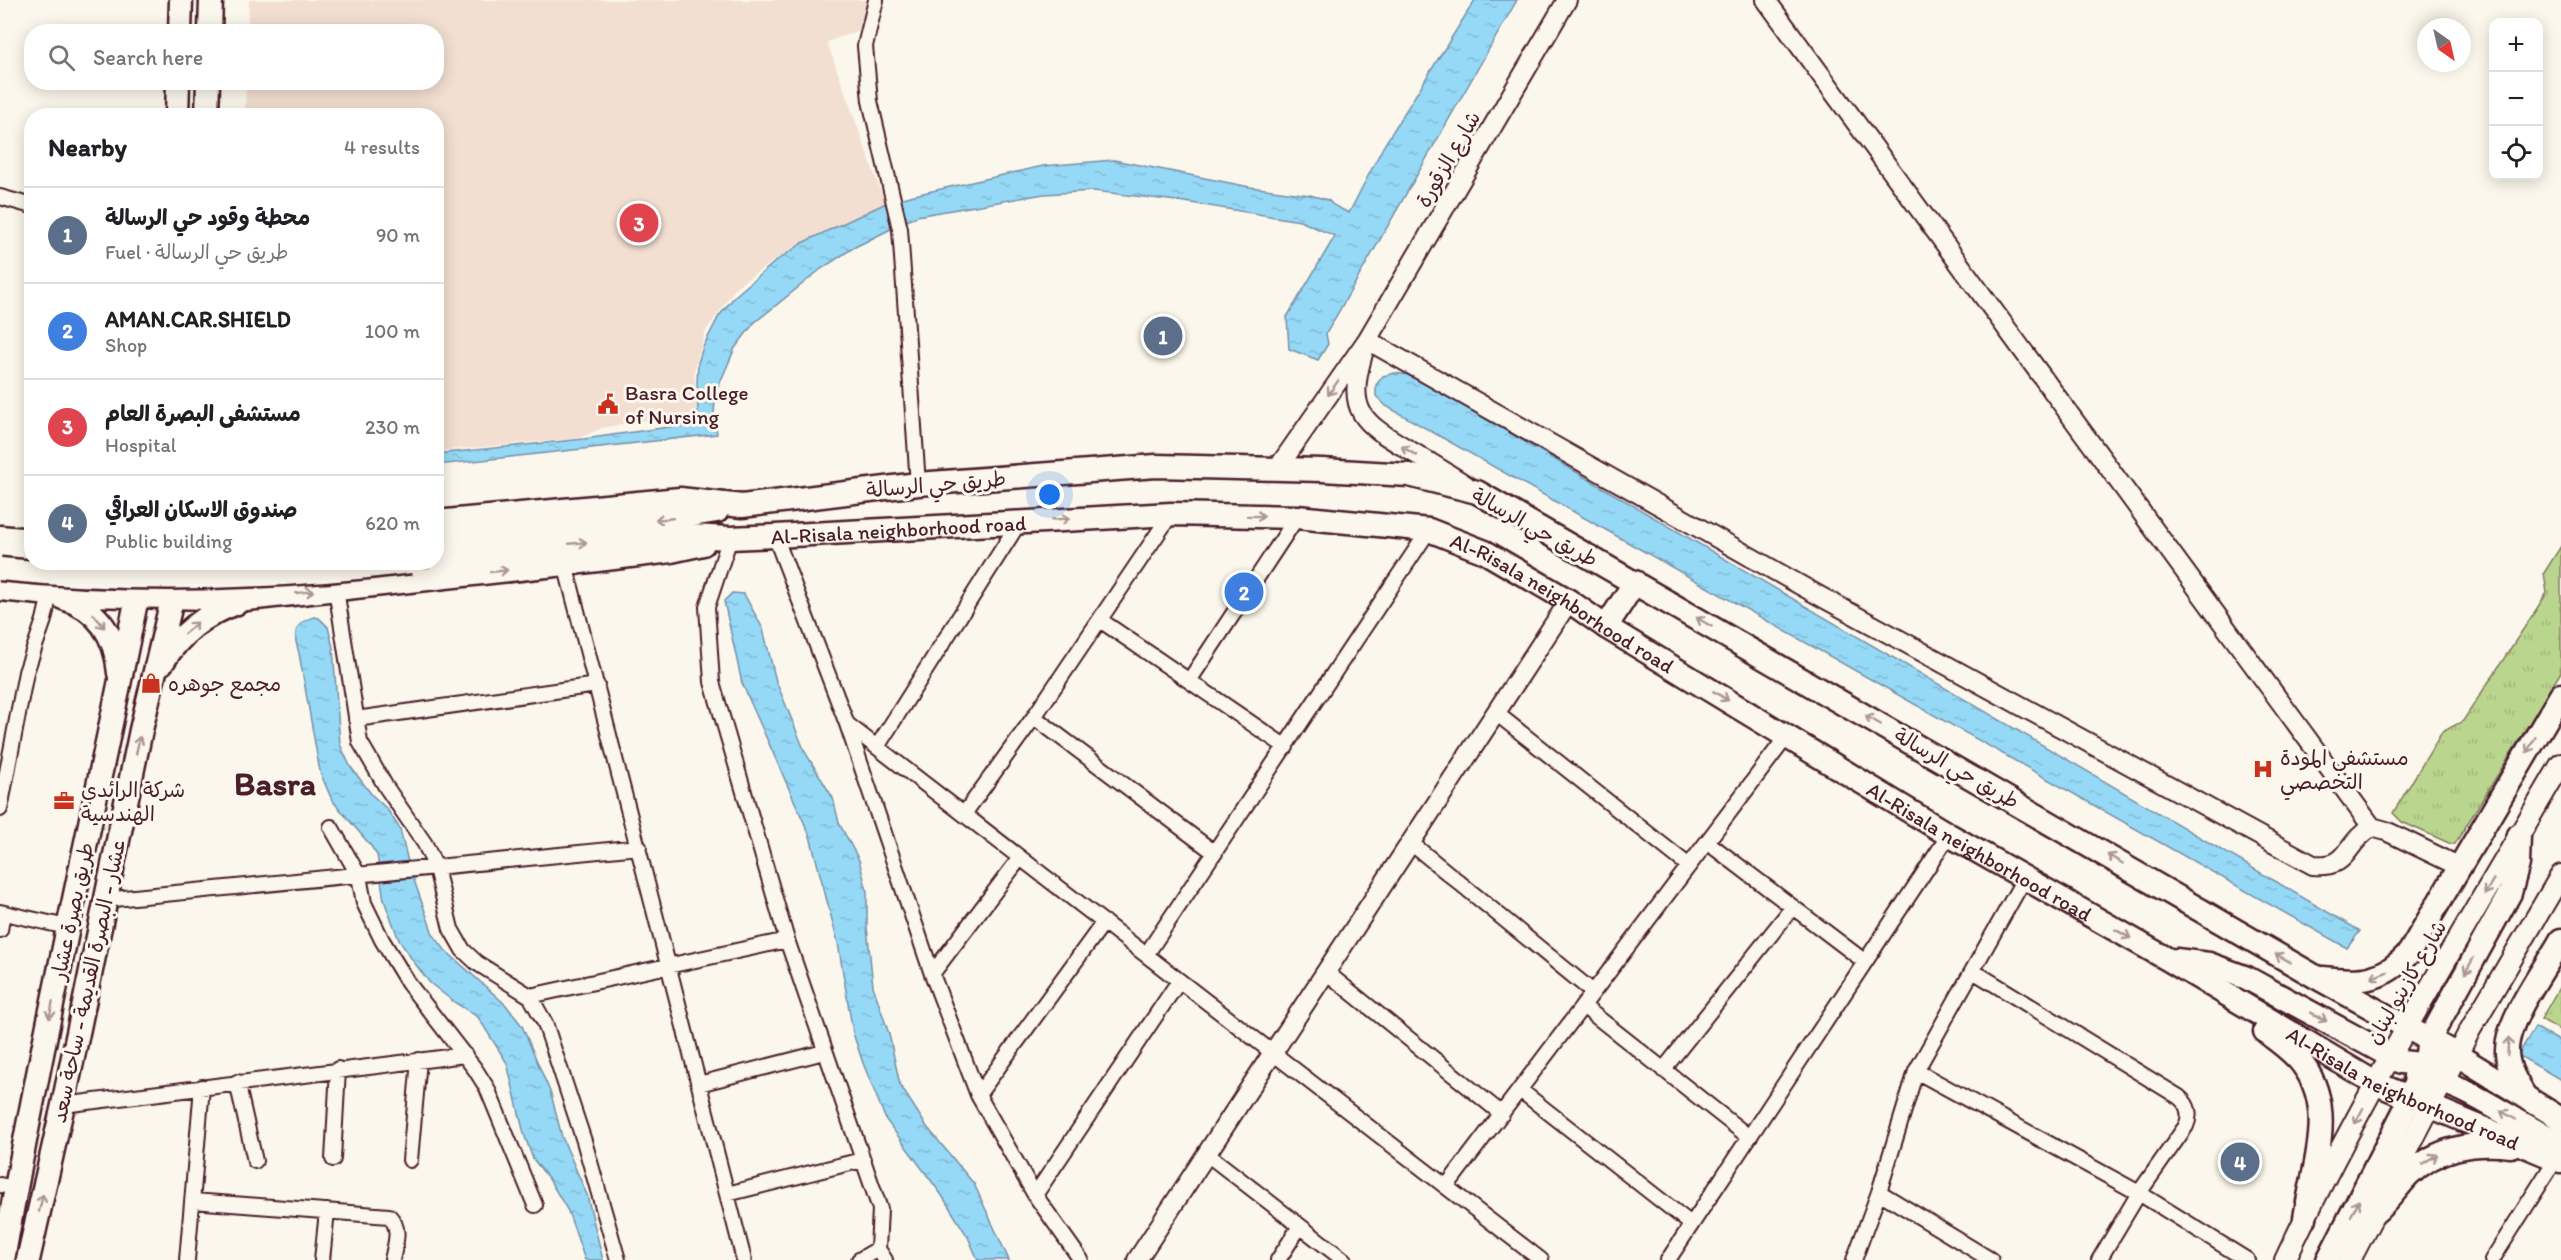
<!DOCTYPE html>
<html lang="en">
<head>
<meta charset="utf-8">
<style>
  body { margin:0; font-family:Itim,"Playpen Sans Arabic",sans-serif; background:#f6f6f6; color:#202124 }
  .controls { position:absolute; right:18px; top:18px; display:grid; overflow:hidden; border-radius:12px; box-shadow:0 3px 15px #0003 }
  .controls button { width:54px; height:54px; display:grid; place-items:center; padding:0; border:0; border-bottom:2px solid #e0e0e0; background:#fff; color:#202124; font:30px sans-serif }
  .compass { position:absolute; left:2417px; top:18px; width:54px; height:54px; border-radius:50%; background:#fff; box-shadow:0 3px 15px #0003; rotate:146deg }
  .you { position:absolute; left:1050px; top:495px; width:21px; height:21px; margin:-15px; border:4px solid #fff; border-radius:50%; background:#1a73e8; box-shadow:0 0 0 9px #1a73e833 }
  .badge { display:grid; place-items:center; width:39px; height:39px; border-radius:50%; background:#c8321e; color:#fff; font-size:20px; font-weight:700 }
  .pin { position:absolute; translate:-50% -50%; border:3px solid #fff; box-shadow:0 2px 6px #0006 }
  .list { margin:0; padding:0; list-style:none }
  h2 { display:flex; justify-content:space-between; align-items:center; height:78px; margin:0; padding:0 24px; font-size:26px }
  h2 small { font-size:20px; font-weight:400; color:#757577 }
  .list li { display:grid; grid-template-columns:39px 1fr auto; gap:18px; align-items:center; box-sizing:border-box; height:96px; padding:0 24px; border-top:2px solid #e0e0e0 }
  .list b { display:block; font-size:22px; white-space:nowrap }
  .list p { margin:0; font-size:20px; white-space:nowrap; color:#757577 }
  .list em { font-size:20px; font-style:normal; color:#757577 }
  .icon { flex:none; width:33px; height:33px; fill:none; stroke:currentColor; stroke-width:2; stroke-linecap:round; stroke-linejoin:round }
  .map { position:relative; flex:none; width:2561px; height:1260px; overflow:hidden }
  .search { position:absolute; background:#fff; box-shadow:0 3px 15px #0003; left:24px; top:24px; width:420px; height:66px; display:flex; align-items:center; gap:15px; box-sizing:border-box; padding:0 21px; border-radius:24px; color:#757577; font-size:22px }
  .panel { position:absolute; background:#fff; box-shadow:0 3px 15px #0003; left:24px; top:108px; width:420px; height:462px; border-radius:24px }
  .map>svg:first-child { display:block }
  .built { fill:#f2dfd1 }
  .park { fill:url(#park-tufts); stroke:#827a5c; stroke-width:1.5 }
  .water { fill:url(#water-ripples); stroke:#778fa5; stroke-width:1.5 }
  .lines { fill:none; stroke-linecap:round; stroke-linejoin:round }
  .minor-casing { stroke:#4a1f2b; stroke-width:18 }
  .tertiary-casing { stroke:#4a1f2b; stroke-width:22 }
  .secondary-casing { stroke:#4a1f2b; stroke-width:24 }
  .primary-casing { stroke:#4a1f2b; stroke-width:27 }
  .minor { stroke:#fbf7ec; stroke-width:14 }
  .tertiary { stroke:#fbf7ec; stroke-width:18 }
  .secondary { stroke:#fbf7ec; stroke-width:20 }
  .primary { stroke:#fbf7ec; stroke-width:22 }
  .primary-bridge-casing { stroke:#4a1f2b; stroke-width:27; stroke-linecap:butt }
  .primary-bridge { stroke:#fbf7ec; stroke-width:22 }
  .oneway { stroke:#ab9695 }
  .labels { text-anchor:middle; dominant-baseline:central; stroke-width:6; stroke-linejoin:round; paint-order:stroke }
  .street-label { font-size:21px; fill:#4a1f2b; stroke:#fbf7ec }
  .poi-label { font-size:21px; fill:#4a1f2b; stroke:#fbf7ec; text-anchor:start }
  .town-label { font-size:33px; font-weight:bold; fill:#4a1f2b; stroke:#fbf7ec }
</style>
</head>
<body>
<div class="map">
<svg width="2561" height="1260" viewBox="0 0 2561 1260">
  <defs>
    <pattern id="park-tufts" width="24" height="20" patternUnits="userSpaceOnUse" patternTransform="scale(1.5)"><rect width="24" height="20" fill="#bad68e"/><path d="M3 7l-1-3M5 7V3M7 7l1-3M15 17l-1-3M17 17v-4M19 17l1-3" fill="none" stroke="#a1b77b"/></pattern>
    <pattern id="water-ripples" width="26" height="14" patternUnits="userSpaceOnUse" patternTransform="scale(1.5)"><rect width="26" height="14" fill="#95d9f7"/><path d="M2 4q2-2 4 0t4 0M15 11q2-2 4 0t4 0" fill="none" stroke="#82bad4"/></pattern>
  </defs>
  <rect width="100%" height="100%" fill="#fbf7ec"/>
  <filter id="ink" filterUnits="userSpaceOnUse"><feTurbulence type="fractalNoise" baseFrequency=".0167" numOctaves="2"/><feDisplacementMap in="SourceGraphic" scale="12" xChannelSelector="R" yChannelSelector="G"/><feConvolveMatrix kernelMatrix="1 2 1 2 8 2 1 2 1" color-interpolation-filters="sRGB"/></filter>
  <g filter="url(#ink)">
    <path class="built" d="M 249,0 L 869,0 L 860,30 L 827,42 L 885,203 L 800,243 L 737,286 L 706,331 L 694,371 L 697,421 L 666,416 L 602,428 L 580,438 L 437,451 L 436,116 L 245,115 L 246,83 L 436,82 L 436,32 L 247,31 Z"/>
    <path class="park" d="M 2561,546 L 2561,672 L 2455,844 L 2451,844 L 2402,822 L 2393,813 L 2442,732 L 2463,721 L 2547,593 L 2544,573 Z
      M 2560,986 L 2561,986 L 2561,1031 L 2541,1019 Z"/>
    <path class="water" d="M 1475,0 L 1517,0 L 1326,334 L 1328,344 L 1318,360 L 1289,349 L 1287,317 L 1335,236 L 1300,221 L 1185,202 L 1094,191 L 1044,194 L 917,216 L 853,248 L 821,269 L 754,323 L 735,348 L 716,392 L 714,413 L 717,434 L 437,465 L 436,454 L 584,439 L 697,423 L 698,420 L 697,383 L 698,363 L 703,347 L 719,316 L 735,296 L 776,261 L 804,242 L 884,204 L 910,196 L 1043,166 L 1114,160 L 1250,187 L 1310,195 L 1328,200 L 1333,205 L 1349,213 L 1383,147 Z
      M 1395,373 L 1408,375 L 1431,387 L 2360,931 L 2347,948 L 1386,406 L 1376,396 L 1376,385 L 1383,376 Z
      M 732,593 L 744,594 L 763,629 L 776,681 L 805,752 L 833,798 L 839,823 L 859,860 L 867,891 L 867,927 L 873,986 L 889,1034 L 900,1085 L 927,1127 L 974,1184 L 1009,1260 L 978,1260 L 968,1237 L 941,1194 L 886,1120 L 863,1063 L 853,1033 L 838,943 L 810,836 L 742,683 L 724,601 Z
      M 314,617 L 319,618 L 328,627 L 333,648 L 340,744 L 350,766 L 372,795 L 387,809 L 400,829 L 409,866 L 433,934 L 445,950 L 506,1005 L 522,1026 L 551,1094 L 562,1137 L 587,1195 L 603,1260 L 585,1260 L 568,1211 L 549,1179 L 533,1159 L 524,1134 L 507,1063 L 478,1017 L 454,1002 L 430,983 L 413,961 L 399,940 L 384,900 L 377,855 L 371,846 L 332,800 L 320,772 L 299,653 C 293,635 293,623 314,617 Z
      M 2535,1027 L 2561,1042 L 2561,1080 L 2518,1055 Z"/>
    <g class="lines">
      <g class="minor-casing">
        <path id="minor" d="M 876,0 L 865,46 L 870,101 L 900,229 L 918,484
          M 0,197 L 32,206
          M 775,536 L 847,724 L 932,974 L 978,1095 L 1035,1195 L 1081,1260
          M 730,538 L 707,607 L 712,682 L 787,940 L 880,1209 L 878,1249 L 885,1260
          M 565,564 L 744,1260
          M 336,589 L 360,742 L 386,787 L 425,844 L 436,868 L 451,929 L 463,950 L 477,963 L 530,996 L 545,1023 L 584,1141 L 618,1260
          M 1100,620 L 1286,747
          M 1189,681 L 1297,517
          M 1496,713 L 1689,866
          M 1034,717 L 1215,853
          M 356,719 L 597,685
          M 847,724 L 1541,1260
          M 877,747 L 1020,521
          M 0,809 L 26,672 L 44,620 L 50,594
          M 964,814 L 1034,717 L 1171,514
          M 331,827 L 359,876 L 364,903 L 382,940 L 408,983 L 475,1069 L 487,1088 L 535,1205
          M 1707,842 L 1864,961
          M 1411,843 L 1593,992
          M 104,900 L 639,847
          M 0,912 L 67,927
          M 0,930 L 3,913
          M 1146,955 L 1429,530
          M 1973,971 L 2179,1097 C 2189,1105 2191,1115 2186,1126 L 2139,1193 L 2099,1260
          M 1326,972 L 1502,1114
          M 932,974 L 1020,858
          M 530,996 L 787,940
          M 1583,1006 L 1749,1137
          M 1663,1070 L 1792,908
          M 1916,1071 L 2139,1193 L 2247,1260
          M 237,1082 L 255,1161
          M 699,1084 L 824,1052
          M 1520,1090 L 1691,1224
          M 978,1095 L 1104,922
          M 63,1105 L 465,1055
          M 1207,1154 L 1344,1260
          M 333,1159 L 338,1069
          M 410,1160 L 419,1060
          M 0,1185 L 15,1188
          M 1446,1187 L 1787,736
          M 1879,1192 L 1991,1260
          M 727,1194 L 862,1160
          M 1035,1195 L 1179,981
          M 193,1201 L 389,1216 C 402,1229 395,1244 392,1260
          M 187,1260 L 202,1087
          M 322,1260 L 327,1211
          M 859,1260 L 878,1249
          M 1278,1260 L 1300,1226
          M 1668,1260 L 1949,835
          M 1854,1260 L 1879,1192 L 1916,1071 L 2024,879
          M 2492,1260 L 2556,1159"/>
      </g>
      <g class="tertiary-casing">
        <path id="tertiary" d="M 1766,0 L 2372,827
          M 1367,340 L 1816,594 L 2313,865 C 2352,868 2343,844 2372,827 L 2386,831 L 2460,867
          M 1363,354 C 1346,412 1362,422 1409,450 C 1428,461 1447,473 1466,485
          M 1277,469 L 1367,340 L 1567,0
          M 1137,1260 L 1569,601"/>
      </g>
      <g class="secondary-casing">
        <path id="secondary" d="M 2285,1260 C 2365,1089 2466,927 2561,764
          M 2350,1260 L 2470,1030 L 2561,875"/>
      </g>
      <g class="primary-casing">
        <g id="primary">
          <path d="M 180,32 L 181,0"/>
          <path d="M 210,32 L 211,0"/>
          <path d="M 177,116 L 178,82"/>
          <path d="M 207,116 L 208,82"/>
          <path d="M 436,522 L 680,499 L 742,506 L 918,484 L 1156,466 L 1322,470 L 1409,475 L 1477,492 L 2316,977 L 2457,1055 L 2561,1119"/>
          <path d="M 0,537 L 32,540"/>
          <path d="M 436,542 L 607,523 L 672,518 L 717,511"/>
          <path d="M 0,553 L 32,556"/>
          <path id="s1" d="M 436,559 L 548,546 L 671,535 L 730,538 L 775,536 L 1171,514 L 1297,517 L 1429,530 L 1485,552 L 1569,601 L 1606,627 L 1949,835 L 2169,960 L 2377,1084 L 2561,1161"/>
          <path d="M 0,589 L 50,594 L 247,599 L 565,564 L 671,551 L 703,544"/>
          <path d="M 63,598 C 99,609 116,637 119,673"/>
          <path d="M 1606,627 L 1635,582"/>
          <path d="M 162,663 C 181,633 204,615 237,603"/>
          <path d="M 2176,960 L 2209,964 L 2247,978 L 2401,1062 L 2432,1065 L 2457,1055"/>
          <path d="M 2323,978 C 2360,982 2382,982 2409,953 L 2561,695"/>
          <path d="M 2265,1031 C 2278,1042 2293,1051 2303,1065 C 2337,1110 2313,1167 2305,1218"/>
          <path d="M 2415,1076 C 2449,1078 2489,1104 2518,1121 C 2532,1129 2545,1137 2561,1140"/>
          <path d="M 2524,1095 C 2516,1082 2508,1069 2507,1053 C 2505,1021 2545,969 2561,940"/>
          <path d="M 2432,1106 L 2425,1066 L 2429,1040 L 2510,893 L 2518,864 L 2519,835"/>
          <path d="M 2373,1214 C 2387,1203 2396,1189 2408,1176 C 2437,1147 2472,1142 2511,1146"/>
          <path d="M 3,1260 C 44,1026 98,795 144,562"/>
          <path d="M 28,1260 L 63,1105 L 141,730 L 181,562"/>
          <path d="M 2328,1260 L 2411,1098 L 2414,1086"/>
        </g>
      </g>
      <use href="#minor" class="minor"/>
      <use href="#tertiary" class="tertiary"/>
      <use href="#secondary" class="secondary"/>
      <use href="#primary" class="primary"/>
      <g class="primary-bridge-casing">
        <path id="primary-bridge" d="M 0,569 C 137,583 275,579 411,562"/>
      </g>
      <use href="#primary-bridge" class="primary-bridge"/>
    </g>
    <defs><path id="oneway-shaft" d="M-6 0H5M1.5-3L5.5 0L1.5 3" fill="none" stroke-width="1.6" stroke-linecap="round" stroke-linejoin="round" transform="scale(1.5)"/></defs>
    <g class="oneway">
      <use href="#oneway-shaft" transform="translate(1333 388) rotate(125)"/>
      <use href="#oneway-shaft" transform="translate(1409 451) rotate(-149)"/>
      <use href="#oneway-shaft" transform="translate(1256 516) rotate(1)"/>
      <use href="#oneway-shaft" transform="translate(664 519) rotate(175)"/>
      <use href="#oneway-shaft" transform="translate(1061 519) rotate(-3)"/>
      <use href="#oneway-shaft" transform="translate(578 543) rotate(-5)"/>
      <use href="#oneway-shaft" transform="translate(499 571) rotate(-6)"/>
      <use href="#oneway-shaft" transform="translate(305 592) rotate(-7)"/>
      <use href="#oneway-shaft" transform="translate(99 621) rotate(51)"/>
      <use href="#oneway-shaft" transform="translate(1704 622) rotate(-150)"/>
      <use href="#oneway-shaft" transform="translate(191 628) rotate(-41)"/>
      <use href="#oneway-shaft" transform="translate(1721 696) rotate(31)"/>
      <use href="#oneway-shaft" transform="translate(1873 720) rotate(-150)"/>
      <use href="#oneway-shaft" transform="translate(138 745) rotate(-78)"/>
      <use href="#oneway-shaft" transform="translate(2531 745) rotate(120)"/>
      <use href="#oneway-shaft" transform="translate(2115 859) rotate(-150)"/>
      <use href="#oneway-shaft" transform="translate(2489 887) rotate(120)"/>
      <use href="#oneway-shaft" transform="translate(2123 934) rotate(29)"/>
      <use href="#oneway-shaft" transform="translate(2283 958) rotate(-150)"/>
      <use href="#oneway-shaft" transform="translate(2469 966) rotate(119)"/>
      <use href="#oneway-shaft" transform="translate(2379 975) rotate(159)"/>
      <use href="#oneway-shaft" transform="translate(51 1010) rotate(101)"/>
      <use href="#oneway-shaft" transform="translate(2319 1017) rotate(29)"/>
      <use href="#oneway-shaft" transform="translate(2508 1046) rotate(-86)"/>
      <use href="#oneway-shaft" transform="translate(2508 1115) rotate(-150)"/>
      <use href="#oneway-shaft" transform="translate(2359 1116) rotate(118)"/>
      <use href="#oneway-shaft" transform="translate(2430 1159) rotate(-32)"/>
      <use href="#oneway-shaft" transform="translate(41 1203) rotate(-77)"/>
      <use href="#oneway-shaft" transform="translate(2355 1208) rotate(-63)"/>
    </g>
  </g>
  <defs>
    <g id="civic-bare" transform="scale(1.62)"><path d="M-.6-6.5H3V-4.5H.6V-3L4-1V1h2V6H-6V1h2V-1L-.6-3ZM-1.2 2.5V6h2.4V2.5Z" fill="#c8321e" stroke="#fbf7ec" stroke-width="2.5" paint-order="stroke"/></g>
    <g id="shop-bare" transform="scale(1.62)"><path d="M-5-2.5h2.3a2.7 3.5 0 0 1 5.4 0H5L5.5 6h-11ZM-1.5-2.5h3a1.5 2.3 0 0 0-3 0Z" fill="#c8321e" stroke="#fbf7ec" stroke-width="2.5" paint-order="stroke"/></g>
    <g id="hospital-bare" transform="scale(1.62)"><path d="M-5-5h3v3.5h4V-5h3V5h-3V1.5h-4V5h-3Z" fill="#c8321e" stroke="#fbf7ec" stroke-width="2.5" paint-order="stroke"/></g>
    <g id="office-bare" transform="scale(1.62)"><path d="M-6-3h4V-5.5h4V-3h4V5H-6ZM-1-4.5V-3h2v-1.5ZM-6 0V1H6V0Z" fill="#c8321e" stroke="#fbf7ec" stroke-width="2.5" paint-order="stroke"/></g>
  </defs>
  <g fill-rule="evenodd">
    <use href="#civic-bare" x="608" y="404"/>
    <use href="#shop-bare" x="151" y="683"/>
    <use href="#hospital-bare" x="2263" y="769"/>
    <use href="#office-bare" x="64" y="801"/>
  </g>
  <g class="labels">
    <g class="street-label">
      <text transform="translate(1448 159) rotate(-60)">شارع الزقورة</text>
      <text transform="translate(936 484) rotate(-5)">طريق حي الرسالة</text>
      <text transform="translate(1535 527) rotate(29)">طريق حي الرسالة</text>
      <text stroke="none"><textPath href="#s1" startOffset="464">Al-Risala neighborhood road</textPath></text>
      <text stroke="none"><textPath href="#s1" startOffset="1148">Al-Risala neighborhood road</textPath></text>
      <text transform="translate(1957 768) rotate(30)">طريق حي الرسالة</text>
      <text stroke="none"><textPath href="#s1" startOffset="1634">Al-Risala neighborhood road</textPath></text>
      <text transform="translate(72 911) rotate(-78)">طريق بصرة عشار</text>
      <text transform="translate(88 981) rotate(-78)">عشار - البصرة القديمة - ساحة سعد</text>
      <text transform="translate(2406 982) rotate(-60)">شارع كازينو لبنان</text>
      <text stroke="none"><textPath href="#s1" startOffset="2120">Al-Risala neighborhood road</textPath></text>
    </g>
    <g class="poi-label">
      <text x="625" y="392">Basra College<tspan x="625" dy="24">of Nursing</tspan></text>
      <text x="168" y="683">مجمع جوهره</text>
      <text x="2280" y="757">مستشفى المودة<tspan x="2280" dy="24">التخصصي</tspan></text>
      <text x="81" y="789">شركة الرائدي<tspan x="81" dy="24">الهندسية</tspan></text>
    </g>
    <g class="town-label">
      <text x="275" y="783">Basra</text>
    </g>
  </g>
</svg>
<div class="controls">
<button>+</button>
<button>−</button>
<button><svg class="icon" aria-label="locate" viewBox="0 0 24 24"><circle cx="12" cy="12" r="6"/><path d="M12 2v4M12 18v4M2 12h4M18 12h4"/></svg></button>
</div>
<svg class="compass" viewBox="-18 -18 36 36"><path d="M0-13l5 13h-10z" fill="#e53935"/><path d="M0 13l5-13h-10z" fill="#757577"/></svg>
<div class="you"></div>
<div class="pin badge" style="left:1163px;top:336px;background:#5c6f8a">1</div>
<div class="pin badge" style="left:1244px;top:592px;background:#3f7fe0">2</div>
<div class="pin badge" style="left:639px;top:223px;background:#e0444e">3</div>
<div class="pin badge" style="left:2240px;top:1162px;background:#5c6f8a">4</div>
<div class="search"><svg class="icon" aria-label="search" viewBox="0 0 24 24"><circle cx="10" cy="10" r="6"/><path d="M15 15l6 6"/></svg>Search here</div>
<section class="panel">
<h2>Nearby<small>4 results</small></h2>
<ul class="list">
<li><span class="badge" style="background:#5c6f8a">1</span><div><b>محطة وقود حي الرسالة</b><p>Fuel · طريق حي الرسالة</p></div><em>90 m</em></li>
<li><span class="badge" style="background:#3f7fe0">2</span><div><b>AMAN.CAR.SHIELD</b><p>Shop</p></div><em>100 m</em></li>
<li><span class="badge" style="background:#e0444e">3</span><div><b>مستشفى البصرة العام</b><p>Hospital</p></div><em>230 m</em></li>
<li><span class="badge" style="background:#5c6f8a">4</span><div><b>صندوق الاسكان العراقي</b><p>Public building</p></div><em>620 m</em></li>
</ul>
</section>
</div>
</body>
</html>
